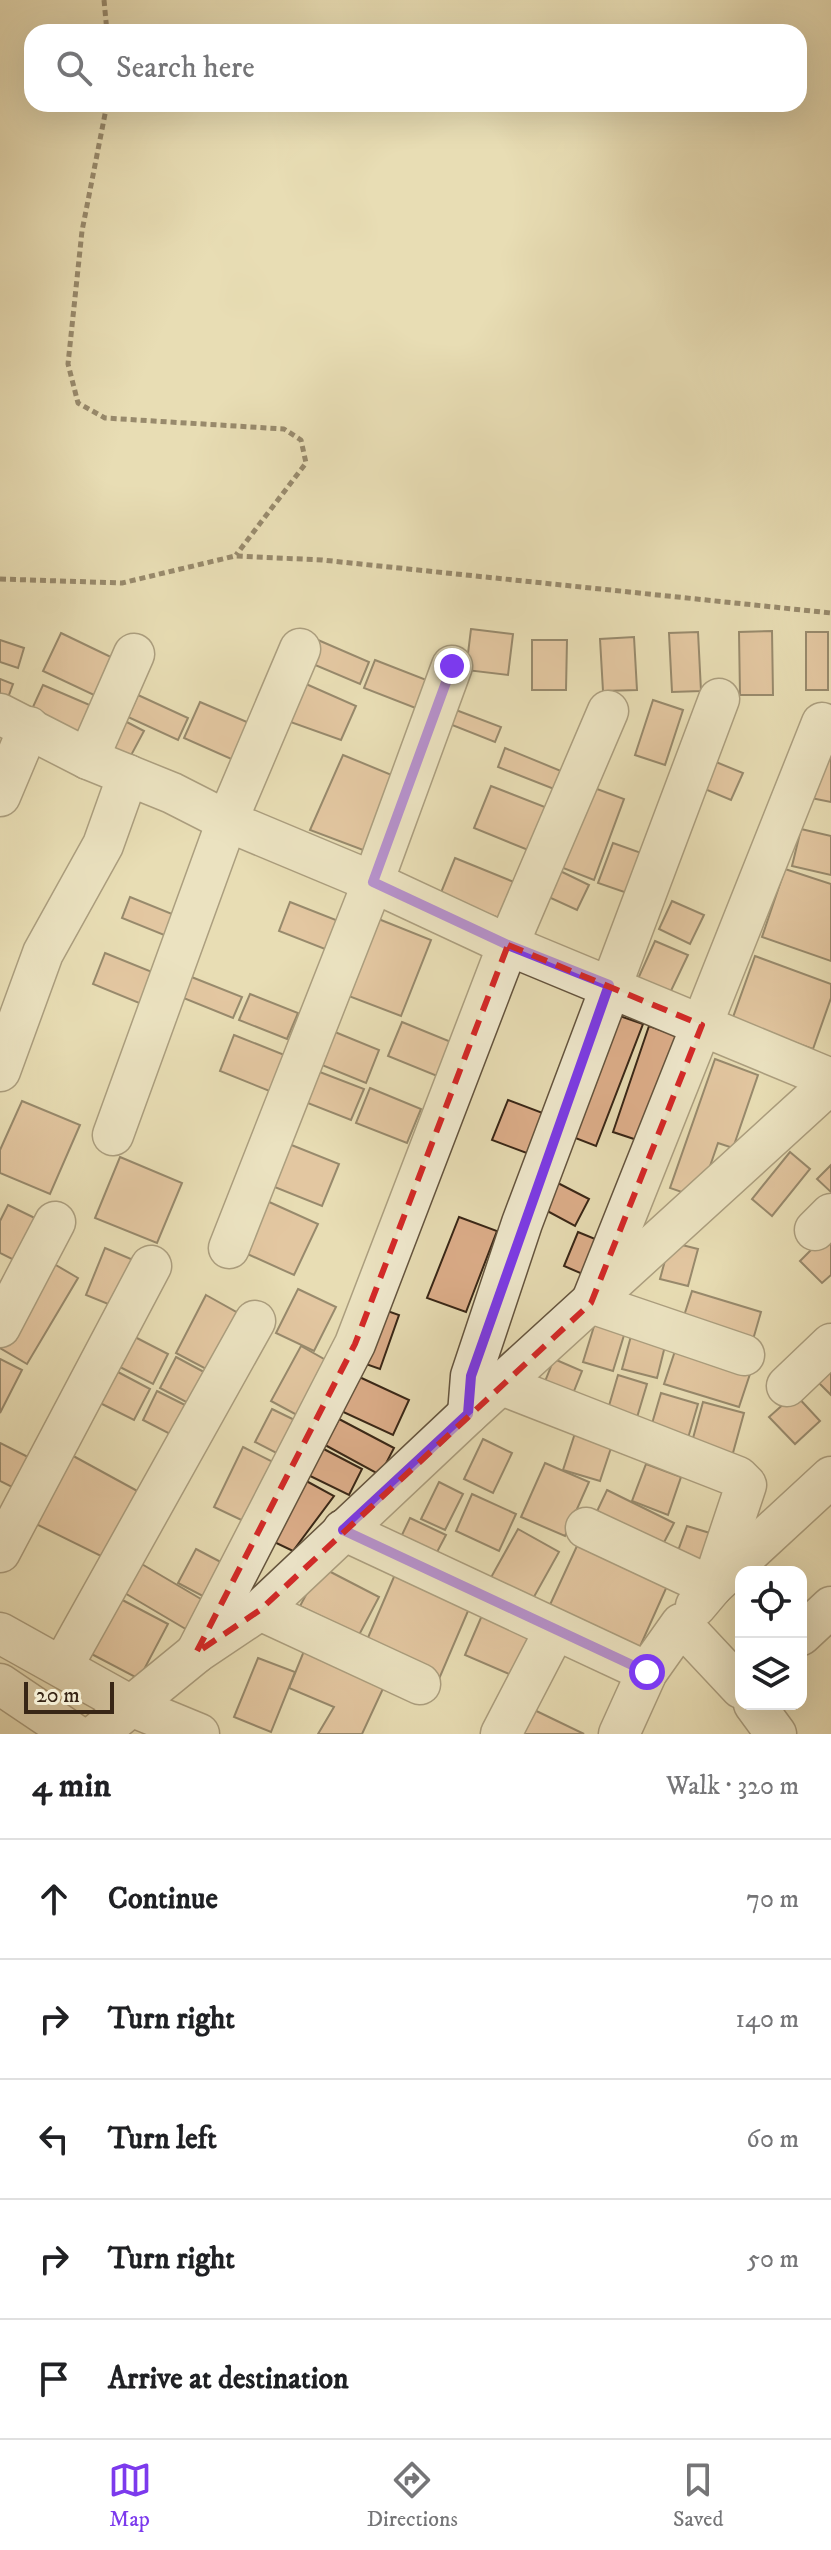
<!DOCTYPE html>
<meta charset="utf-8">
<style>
:root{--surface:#fff;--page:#f2f2f2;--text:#202124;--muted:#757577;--line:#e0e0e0;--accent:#7c3aed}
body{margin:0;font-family:"IM FELL DW Pica",serif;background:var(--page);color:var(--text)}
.controls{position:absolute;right:24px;bottom:24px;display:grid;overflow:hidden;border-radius:16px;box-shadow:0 8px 32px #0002}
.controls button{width:72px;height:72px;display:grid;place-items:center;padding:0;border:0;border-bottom:2px solid var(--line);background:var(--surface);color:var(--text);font:40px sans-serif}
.scale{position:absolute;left:24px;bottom:20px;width:90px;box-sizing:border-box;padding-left:8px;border:4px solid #382616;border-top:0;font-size:22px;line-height:28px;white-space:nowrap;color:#382616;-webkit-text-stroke:6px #f0e9ce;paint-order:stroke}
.stop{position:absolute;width:24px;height:24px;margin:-18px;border:6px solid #7c3aed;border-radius:50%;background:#fff}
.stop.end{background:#7c3aed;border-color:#fff;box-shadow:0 2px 8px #0008}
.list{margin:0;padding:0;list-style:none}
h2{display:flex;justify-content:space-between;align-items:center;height:104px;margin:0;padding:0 32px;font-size:34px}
h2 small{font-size:26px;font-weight:400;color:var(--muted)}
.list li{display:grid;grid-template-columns:52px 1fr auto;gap:24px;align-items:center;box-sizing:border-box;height:120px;padding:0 32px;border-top:2px solid var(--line)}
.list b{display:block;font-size:30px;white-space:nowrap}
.list em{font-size:26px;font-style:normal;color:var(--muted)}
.icon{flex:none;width:44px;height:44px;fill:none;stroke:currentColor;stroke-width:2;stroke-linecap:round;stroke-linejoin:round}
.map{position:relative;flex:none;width:831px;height:1734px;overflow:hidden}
.search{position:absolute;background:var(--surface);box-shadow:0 8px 32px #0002;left:24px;right:24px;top:24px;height:88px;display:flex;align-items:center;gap:20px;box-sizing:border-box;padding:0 28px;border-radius:24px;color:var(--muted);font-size:30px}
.sheet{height:704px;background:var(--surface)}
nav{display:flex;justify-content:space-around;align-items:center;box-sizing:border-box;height:112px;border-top:2px solid var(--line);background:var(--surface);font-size:22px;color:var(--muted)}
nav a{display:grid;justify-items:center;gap:4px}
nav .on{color:var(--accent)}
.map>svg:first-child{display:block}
</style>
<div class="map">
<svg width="831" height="1734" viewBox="0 0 831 1734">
<rect width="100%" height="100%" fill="#e8ddb4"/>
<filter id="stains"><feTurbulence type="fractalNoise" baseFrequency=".0025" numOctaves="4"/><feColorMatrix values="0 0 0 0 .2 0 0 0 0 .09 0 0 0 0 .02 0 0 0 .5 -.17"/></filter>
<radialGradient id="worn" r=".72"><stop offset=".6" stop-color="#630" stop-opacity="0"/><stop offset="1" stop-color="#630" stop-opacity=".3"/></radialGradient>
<!-- building -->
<g fill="#ddae8a" stroke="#382616" stroke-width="2">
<path d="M471 629 513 634 508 675 466 670Z"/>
<path d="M772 631 773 695H740L739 632Z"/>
<path d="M698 632 701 691 672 692 669 633Z"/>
<rect x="806" y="632" width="22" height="58"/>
<path d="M61 633 113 658 96 696 43 671Z"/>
<path d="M634 637 637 690 603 691 600 639Z"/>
<path d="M0 640 24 648 18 668 0 662Z"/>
<path d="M318 640 369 662 360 684 308 662Z"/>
<path d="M532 640H567L566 690H532Z"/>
<path d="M375 660 429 681 418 709 364 688Z"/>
<path d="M0 679 13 684 6 703 0 700Z"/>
<path d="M297 680 356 706 341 740 282 719Z"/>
<path d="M43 685 99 709 83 745 27 720Z"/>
<path d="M138 695 188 718 178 740 128 717Z"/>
<path d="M653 700 683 710 665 765 635 755Z"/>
<path d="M200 702 254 725 238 762 184 738Z"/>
<path d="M448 707 501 727 495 742 442 721Z"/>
<path d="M121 719 144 731 128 761 105 749Z"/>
<path d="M505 748 561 771 554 789 498 767Z"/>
<path d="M831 753V802L811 798Z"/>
<path d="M343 755 399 778 371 853 310 830Z"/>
<path d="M711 760 743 773 731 800 700 787Z"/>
<path d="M491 786 550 809 533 852 474 828Z"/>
<path d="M589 786 624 799 594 880 558 866Z"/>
<path d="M801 829 831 836V875L792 866Z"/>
<path d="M613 843 647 855 633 895 598 883Z"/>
<path d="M455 858 514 882 499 918 440 895Z"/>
<path d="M554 868 589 885 577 910 542 894Z"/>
<path d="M785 869 831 884V961L762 937Z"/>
<path d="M130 897 182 918 174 939 122 918Z"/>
<path d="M672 901 704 915 690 944 659 929Z"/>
<path d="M290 902 341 922 330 951 279 931Z"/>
<path d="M376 918 431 940 401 1016 346 995Z"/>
<path d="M655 941 688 955 669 995 637 981Z"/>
<path d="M105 953 157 974 144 1005 93 984Z"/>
<path d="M755 956 831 984V998L813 1049 732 1020Z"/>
<path d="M189 976 242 997 233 1018 181 997Z"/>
<path d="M250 994 298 1013 287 1039 239 1020Z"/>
<path d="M611 1013 643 1024 596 1146 565 1134Z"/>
<path d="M402 1022 456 1044 442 1078 388 1056Z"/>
<path d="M649 1026 689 1040 652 1145 613 1132Z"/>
<path d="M330 1030 379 1050 366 1083 317 1063Z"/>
<path d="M234 1035 287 1056 272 1092 220 1071Z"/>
<path d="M715 1059 758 1075 733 1148 718 1143 699 1198 670 1188Z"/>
<path d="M312 1069 364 1089 351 1120 300 1100Z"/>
<path d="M370 1088 421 1109 407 1143 356 1123Z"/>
<path d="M508 1100 548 1115 532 1155 492 1140Z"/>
<path d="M22 1101 80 1125 50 1194 0 1173V1150Z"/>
<path d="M284 1142 339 1164 322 1206 267 1184Z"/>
<path d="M790 1152 810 1169 772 1216 752 1199Z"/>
<path d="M120 1157 182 1183 157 1243 95 1218Z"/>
<path d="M831 1165V1192L817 1179Z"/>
<path d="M552 1180 589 1199 575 1226 538 1206Z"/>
<path d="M267 1201 318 1224 294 1275 243 1252Z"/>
<path d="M8 1205 41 1221 20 1263 0 1253V1221Z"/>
<path d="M459 1217 497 1231 466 1312 427 1298Z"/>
<path d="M831 1230V1275L822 1283 800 1261Z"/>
<path d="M578 1232 600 1241 585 1275 564 1266Z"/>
<path d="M670 1242 698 1249 688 1286 660 1279Z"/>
<path d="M105 1248 138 1262 118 1308 86 1295Z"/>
<path d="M49 1261 78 1278 27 1364 0 1348V1343Z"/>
<path d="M298 1289 336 1307 314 1351 276 1333Z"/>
<path d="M692 1291 761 1312 752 1343 682 1322Z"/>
<path d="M206 1295 238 1313 208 1370 176 1353Z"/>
<path d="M379 1308 399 1315 380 1369 360 1362Z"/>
<path d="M595 1323 625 1332 613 1371 583 1362Z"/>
<path d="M131 1335 168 1354 153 1384 116 1365Z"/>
<path d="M631 1336 665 1346 657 1378 622 1369Z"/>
<path d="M301 1346 338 1367 308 1421 271 1401Z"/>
<path d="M676 1348 751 1371 739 1407 664 1384Z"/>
<path d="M176 1357 204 1372 188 1403 160 1388Z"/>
<path d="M0 1359 22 1370 0 1413Z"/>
<path d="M554 1359 582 1371 570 1401 542 1389Z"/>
<path d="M831 1365V1395L816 1380Z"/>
<path d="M116 1371 150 1389 134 1420 100 1403Z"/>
<path d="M355 1375 409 1400 393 1435 339 1410Z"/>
<path d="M618 1375 647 1384 635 1424 606 1416Z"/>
<path d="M157 1391 187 1406 172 1435 143 1420Z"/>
<path d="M661 1393 698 1404 688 1438 651 1427Z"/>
<path d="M795 1394 820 1421 795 1444 769 1417Z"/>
<path d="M703 1402 744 1413 731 1460 690 1449Z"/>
<path d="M272 1409 309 1427 292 1461 255 1442Z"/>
<path d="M339 1419 394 1448 380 1475 325 1445Z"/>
<path d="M578 1424 615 1436 600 1481 563 1470Z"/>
<path d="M483 1439 512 1453 493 1493 464 1479Z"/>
<path d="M0 1443 32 1459 16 1489 0 1481Z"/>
<path d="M318 1446 362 1469 349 1495 304 1473Z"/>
<path d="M243 1447 281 1466 254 1526 214 1507Z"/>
<path d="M66 1452 141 1493 105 1558 28 1520Z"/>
<path d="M545 1463 589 1482 565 1536 521 1517Z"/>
<path d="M646 1464 681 1477 668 1515 632 1501Z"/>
<path d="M299 1477 334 1496 293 1551 270 1540Z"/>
<path d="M439 1482 463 1494 445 1530 421 1519Z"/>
<path d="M607 1490 674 1523 657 1556 591 1524Z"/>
<path d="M472 1494 516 1514 499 1551 456 1531Z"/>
<path d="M410 1518 446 1535 436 1554 401 1537Z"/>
<path d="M687 1526 713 1534 700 1568 675 1559Z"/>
<path d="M518 1529 559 1552 530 1604 489 1581Z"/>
<path d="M582 1535 672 1575 634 1660 543 1620Z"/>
<path d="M196 1549 234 1569 216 1603 178 1583Z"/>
<path d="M140 1563 206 1602 189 1631 123 1592Z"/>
<path d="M399 1565 474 1597 439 1679 364 1647Z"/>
<path d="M321 1567 379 1597 359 1635 300 1606Z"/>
<path d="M111 1594 168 1624 139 1679 82 1649Z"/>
<path d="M486 1606 544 1631 523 1680 465 1655Z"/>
<path d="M306 1646 387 1680 362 1734H318L334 1707 289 1688Z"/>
<path d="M258 1658 295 1672 271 1732 234 1717Z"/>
<path d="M526 1706 584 1734H512Z"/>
</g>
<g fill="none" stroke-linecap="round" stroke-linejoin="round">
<!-- minor casing -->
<g stroke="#64543e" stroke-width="43">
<g id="minor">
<path d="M0 714 88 759 172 793 227 821 373 882 508 945 831 1079"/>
<path d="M88 759 134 654"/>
<path d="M0 796 29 727"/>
<path d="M0 1071 43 953 103 845 128 775"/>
<path d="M113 1135 227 821 300 649"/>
<path d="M815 1230 831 1214"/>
<path d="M229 1248 373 882 452 666"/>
<path d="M0 1327 55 1222"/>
<path d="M744 1355 591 1303 822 723"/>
<path d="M502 1385 738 1477 746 1485 712 1587"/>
<path d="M787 1386 831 1344"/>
<path d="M468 1414 471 1376 522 1223 719 699"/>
<path d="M586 1528 712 1587 696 1606"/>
<path d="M343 1530 647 1672"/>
<path d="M0 1552 151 1266"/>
<path d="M715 1584 831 1477"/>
<path d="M260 1610 420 1684"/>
<path d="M0 1633 131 1706 199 1734"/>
<path d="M801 1635 831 1607"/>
<path d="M196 1653 355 1344 508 945 608 711"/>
<path d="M63 1665 255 1321"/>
<path d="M0 1684 74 1734"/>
<path d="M754 1704 776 1734"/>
<path d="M97 1734 196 1653 260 1610 468 1414 831 1083"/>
<path d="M501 1734 555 1630"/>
<path d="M619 1734 647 1672 681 1624 741 1688"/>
</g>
</g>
<!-- path -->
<g stroke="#382616" stroke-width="5" stroke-dasharray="6 4" stroke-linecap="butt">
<path d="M104 0 107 32"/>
<path d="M107 104 82 231 68 364 78 403 105 418 284 429 301 440 306 463 236 555"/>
<path d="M0 579 122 583 235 556 322 560 831 613"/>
</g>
<!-- minor -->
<use href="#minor" stroke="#f0e9ce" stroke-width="40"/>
</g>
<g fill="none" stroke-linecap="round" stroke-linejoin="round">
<!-- route -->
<path stroke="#7c3aed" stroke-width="10" d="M452 666 373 882 508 945 609 985 471 1376 468 1414 343 1530 647 1672"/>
</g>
<!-- marked area -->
<path d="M0 0H831V1734H0ZM508 945 702 1025 591 1303 260 1610 196 1653 355 1344Z" fill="#e8ddb4" fill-opacity=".55" fill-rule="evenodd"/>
<path fill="none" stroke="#d62828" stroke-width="6" stroke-dasharray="16 10" stroke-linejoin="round" d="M508 945 702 1025 591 1303 260 1610 196 1653 355 1344Z"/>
<rect width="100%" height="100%" filter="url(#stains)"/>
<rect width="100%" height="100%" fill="url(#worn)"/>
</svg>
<div class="controls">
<button><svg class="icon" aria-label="locate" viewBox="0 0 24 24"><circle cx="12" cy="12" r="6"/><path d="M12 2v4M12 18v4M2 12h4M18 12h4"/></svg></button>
<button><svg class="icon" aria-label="layers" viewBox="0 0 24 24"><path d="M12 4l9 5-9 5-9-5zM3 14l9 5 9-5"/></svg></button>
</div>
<div class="scale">20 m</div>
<div class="stop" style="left:647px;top:1672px"></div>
<div class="stop end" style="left:452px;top:666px"></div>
<div class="search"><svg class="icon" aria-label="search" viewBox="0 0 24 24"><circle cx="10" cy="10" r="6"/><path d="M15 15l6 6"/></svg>Search here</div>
</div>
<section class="sheet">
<h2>4 min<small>Walk · 320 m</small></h2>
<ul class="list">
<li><svg class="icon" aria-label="ahead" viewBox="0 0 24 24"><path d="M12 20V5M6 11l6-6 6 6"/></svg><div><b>Continue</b></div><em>70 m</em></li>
<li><svg class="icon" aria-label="right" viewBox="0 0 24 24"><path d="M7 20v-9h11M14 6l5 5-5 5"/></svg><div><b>Turn right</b></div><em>140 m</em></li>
<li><svg class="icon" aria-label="left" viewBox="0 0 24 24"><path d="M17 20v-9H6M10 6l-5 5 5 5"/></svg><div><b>Turn left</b></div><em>60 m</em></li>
<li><svg class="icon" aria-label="right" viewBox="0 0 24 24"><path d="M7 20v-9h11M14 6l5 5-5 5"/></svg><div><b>Turn right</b></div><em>50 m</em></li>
<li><svg class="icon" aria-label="arrive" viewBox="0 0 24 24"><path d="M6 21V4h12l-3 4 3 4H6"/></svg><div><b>Arrive at destination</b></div></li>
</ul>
</section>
<nav>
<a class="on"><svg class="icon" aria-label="map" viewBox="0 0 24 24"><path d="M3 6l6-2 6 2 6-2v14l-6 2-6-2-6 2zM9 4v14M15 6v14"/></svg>Map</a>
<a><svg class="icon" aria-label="directions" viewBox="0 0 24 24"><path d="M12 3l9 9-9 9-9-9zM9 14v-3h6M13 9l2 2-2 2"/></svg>Directions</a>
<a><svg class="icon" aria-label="saved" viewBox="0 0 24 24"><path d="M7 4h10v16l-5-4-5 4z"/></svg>Saved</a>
</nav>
